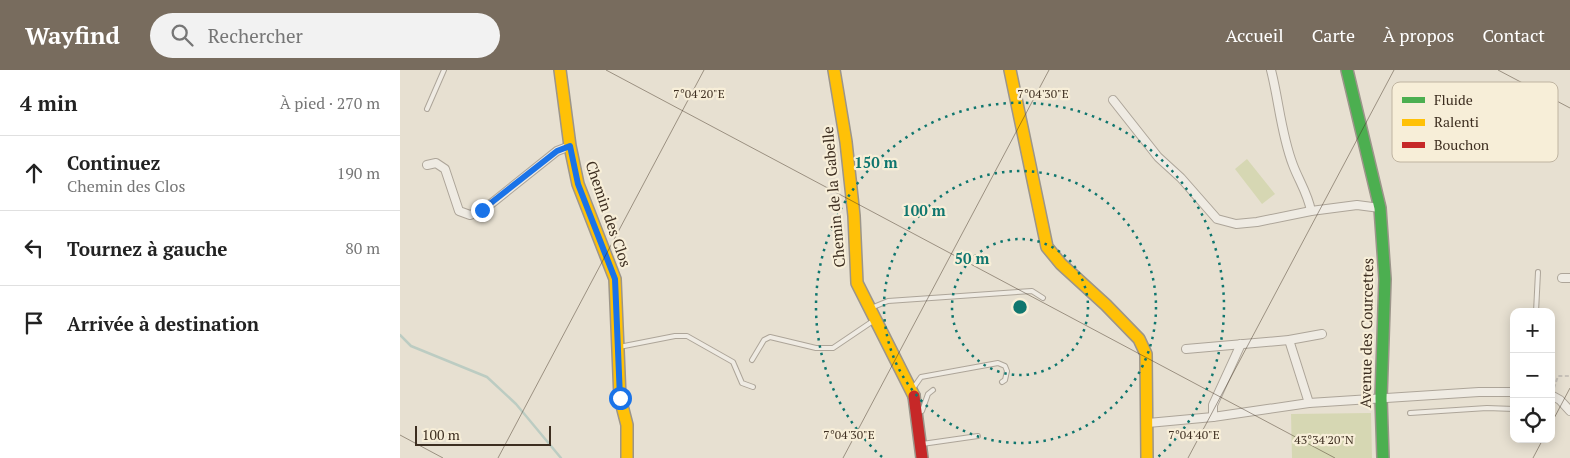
<!DOCTYPE html>
<html lang="fr">
<meta charset="utf-8">
<style>
:root{--surface:#fff;--page:#f2f2f2;--text:#222;--muted:#767676;--line:#e0e0e0;--accent:#786c5e}
body{margin:0;font-family:"PT Serif",serif;background:var(--page);color:var(--text)}
.controls{position:absolute;right:15px;bottom:15px;display:grid;overflow:hidden;border-radius:10px;box-shadow:0 2px 12px #0003}
.controls button{width:45px;height:45px;display:grid;place-items:center;padding:0;border:0;border-bottom:1px solid var(--line);background:var(--surface);color:var(--text);font:25px sans-serif}
.scale{position:absolute;left:15px;bottom:12px;width:136px;box-sizing:border-box;padding-left:5px;border:2px solid #3d2e20;border-top:0;font-size:14px;line-height:18px;white-space:nowrap;color:#3d2e20;-webkit-text-stroke:4px #f7eed8;paint-order:stroke}
.stop{position:absolute;width:15px;height:15px;margin:-11px;border:4px solid #1a73e8;border-radius:50%;background:#fff}
.stop.end{background:#1a73e8;border-color:#fff;box-shadow:0 1px 5px #0008}
.list{margin:0;padding:0;list-style:none}
h2{display:flex;justify-content:space-between;align-items:center;height:65px;margin:0;padding:0 20px;font-size:21px}
h2 small{font-size:16px;font-weight:400;color:var(--muted)}
.list li{display:grid;grid-template-columns:32px 1fr auto;gap:15px;align-items:center;box-sizing:border-box;height:75px;padding:0 20px;border-top:1px solid var(--line)}
.list b{display:block;font-size:19px;white-space:nowrap}
.list p{margin:0;font-size:16px;white-space:nowrap;color:var(--muted)}
.list em{font-size:16px;font-style:normal;color:var(--muted)}
.icon{flex:none;width:28px;height:28px;fill:none;stroke:currentColor;stroke-width:2;stroke-linecap:round;stroke-linejoin:round}
.map{position:relative;flex:none;width:1170px;height:388px;overflow:hidden}
header{display:flex;align-items:center;gap:30px;box-sizing:border-box;height:70px;padding:0 25px;background:var(--accent);color:#fff}
header strong{font-size:24px}
nav{display:flex;gap:28px;margin-inline-start:auto;font-size:18px}
.search{width:350px;height:45px;background:var(--page);display:flex;align-items:center;gap:12px;box-sizing:border-box;padding:0 18px;border-radius:28px;color:var(--muted);font-size:19px}
main{display:flex}
aside{flex:1;background:var(--surface)}
.map>svg:first-child{display:block}
</style>
<header>
<strong>Wayfind</strong>
<div class="search"><svg class="icon" aria-label="search" viewBox="0 0 24 24"><circle cx="10" cy="10" r="6"/><path d="M15 15l6 6"/></svg>Rechercher</div>
<nav><a>Accueil</a><a>Carte</a><a>À propos</a><a>Contact</a></nav>
</header>
<main>
<aside>
<h2>4 min<small>À pied · 270 m</small></h2>
<ul class="list">
<li><svg class="icon" aria-label="ahead" viewBox="0 0 24 24"><path d="M12 20V5M6 11l6-6 6 6"/></svg><div><b>Continuez</b><p>Chemin des Clos</p></div><em>190 m</em></li>
<li><svg class="icon" aria-label="left" viewBox="0 0 24 24"><path d="M17 20v-9H6M10 6l-5 5 5 5"/></svg><div><b>Tournez à gauche</b></div><em>80 m</em></li>
<li><svg class="icon" aria-label="arrive" viewBox="0 0 24 24"><path d="M6 21V4h12l-3 4 3 4H6"/></svg><div><b>Arrivée à destination</b></div></li>
</ul>
</aside>
<div class="map">
<svg width="1170" height="388" viewBox="0 0 1170 388">
<rect width="100%" height="100%" fill="#e7e0d1"/>
<!-- green -->
<g fill="#d6d7b3">
<path d="M847 89 875 124 862 134 835 99Z"/>
<path d="M971 343 972 388H892L891 344Z"/>
</g>
<g fill="none" stroke-linecap="round" stroke-linejoin="round">
<!-- stream -->
<path stroke="#bcccc2" stroke-width="2.5" d="M0 265 11 276 87 307 116 334 161 388"/>
<!-- lane casing -->
<g stroke="#ada599" stroke-width="6">
<g id="lane">
<path d="M27 39 44 0"/>
<path d="M471 238 488 231 632 221 643 228"/>
<path d="M1136 242 1138 202"/>
<path d="M219 277 275 266H287L333 292 342 313 353 317"/>
<path d="M352 290 364 270 370 267 416 278H433L473 251"/>
<path d="M514 317 521 307 598 293 605 296 607 301 605 310 602 312"/>
<path d="M518 342 522 341 528 324 533 320"/>
<path d="M1010 343 1087 338 1114 339"/>
<path d="M522 374 578 366"/>
</g>
</g>
<!-- street casing -->
<g stroke="#ada599" stroke-width="10">
<g id="street">
<path d="M871 0C879 31 881 64 893 95 899 111 908 124 911 141"/>
<path d="M713 30 758 87 781 108 817 149 836 154 857 152 911 141 957 135 980 138"/>
<path d="M27 95 36 93 45 99 59 141 70 145 82 141 157 81 170 76"/>
<path d="M1162 208H1170"/>
<path d="M889 270 909 333"/>
<path d="M786 279 889 270 922 264"/>
<path d="M1151 325 1160 330 1170 341"/>
<path d="M813 347V335L841 274"/>
<path d="M748 353 813 347 909 333 1079 322H1114"/>
</g>
</g>
<!-- fast casing -->
<g stroke="#9c958a" stroke-width="14">
<path id="fast" d="M947 0 980 138 985 209 981 328 983 388"/>
</g>
<!-- slow casing -->
<g stroke="#9c958a" stroke-width="14">
<g id="slow">
<path d="M160 0 170 76 178 114 215 209 220 328 227 355V388"/>
<path d="M434 0 446 72 454 146 457 213 514 326"/>
<path d="M610 0 647 177 661 194 706 235 739 269 746 284 747 388"/>
</g>
</g>
<!-- jam casing -->
<g stroke="#9c958a" stroke-width="14">
<path id="jam" d="M514 326 522 388"/>
</g>
<!-- path -->
<path stroke="#c8c2b9" stroke-width="2" stroke-dasharray="4 2.5" stroke-linecap="butt" d="M1154 318 1158 306H1170"/>
<!-- lane -->
<use href="#lane" stroke="#efebe3" stroke-width="4"/>
<!-- street -->
<use href="#street" stroke="#efebe3" stroke-width="8"/>
<!-- fast -->
<use href="#fast" stroke="#4caf50" stroke-width="11"/>
<!-- slow -->
<use href="#slow" stroke="#ffc107" stroke-width="11"/>
<!-- jam -->
<use href="#jam" stroke="#c62828" stroke-width="11"/>
</g>
<g fill="none" stroke-linecap="round" stroke-linejoin="round">
<!-- route -->
<path stroke="#1a73e8" stroke-width="6" d="M82 140 157 81 170 76 178 114 215 209 220 328"/>
</g>
<!-- ticks -->
<path fill="none" stroke="#3d2e20" stroke-width="1" stroke-opacity="0.45" d="M206 0 935 388M1098 0 1170 38M1151 354 1170 318M0 365 43 388M98 388 304 0M443 388 649 0M788 388 994 0M1133 388 1143 369"/>
<!-- distance rings -->
<g fill="none" stroke="#0f766e" stroke-width="2.5" stroke-dasharray="2.5 5">
<circle cx="620" cy="237" r="68"/>
<circle cx="620" cy="237" r="136"/>
<path d="M482 387A204 204 0 1 1 758 387"/>
</g>
<g text-anchor="middle" stroke-width="4.5" stroke-linejoin="round" paint-order="stroke">
<!-- street labels -->
<g font-size="15" fill="#3d2e20" stroke="#f7eed8">
<text transform="translate(434 127) rotate(-95)" y="5">Chemin de la Gabelle</text>
<text transform="translate(208 144) rotate(71)" y="5">Chemin des Clos</text>
<text transform="translate(967 263) rotate(-89)" y="5">Avenue des Courcettes</text>
</g>
</g>
<!-- legend -->
<rect x="992" y="12" width="166" height="80" rx="8" fill="#f7eed8" stroke="#bfb4a1" stroke-width="1"/>
<rect x="1002" y="27" width="23" height="6" fill="#4caf50"/>
<rect x="1002" y="49" width="23" height="7" fill="#ffc107"/>
<rect x="1002" y="72" width="23" height="6" fill="#c62828"/>
<g font-size="14" fill="#3d2e20">
<text x="1034" y="35">Fluide</text>
<text x="1034" y="57">Ralenti</text>
<text x="1034" y="80">Bouchon</text>
</g>
<g font-size="12" text-anchor="middle" fill="#3d2e20" stroke="#f7eed8" stroke-width="4.5" stroke-linejoin="round" paint-order="stroke">
<text x="299" y="28">7°04'20"E</text>
<text x="643" y="28">7°04'30"E</text>
<text x="449" y="369">7°04'30"E</text>
<text x="794" y="369">7°04'40"E</text>
<text x="924" y="374">43°34'20"N</text>
</g>
<circle cx="620" cy="237" r="8" fill="#0f766e" stroke="#f7eed8" stroke-width="2.5"/>
<g font-size="15" text-anchor="middle" font-weight="bold" fill="#0f766e" stroke="#f7eed8" stroke-width="4.5" stroke-linejoin="round" paint-order="stroke">
<text x="476" y="98">150 m</text>
<text x="524" y="146">100 m</text>
<text x="572" y="194">50 m</text>
</g>
</svg>
<div class="controls">
<button>+</button>
<button>−</button>
<button><svg class="icon" aria-label="locate" viewBox="0 0 24 24"><circle cx="12" cy="12" r="6"/><path d="M12 2v4M12 18v4M2 12h4M18 12h4"/></svg></button>
</div>
<div class="scale">100 m</div>
<div class="stop" style="left:220px;top:328px"></div>
<div class="stop end" style="left:82px;top:140px"></div>
</div>
</main>
